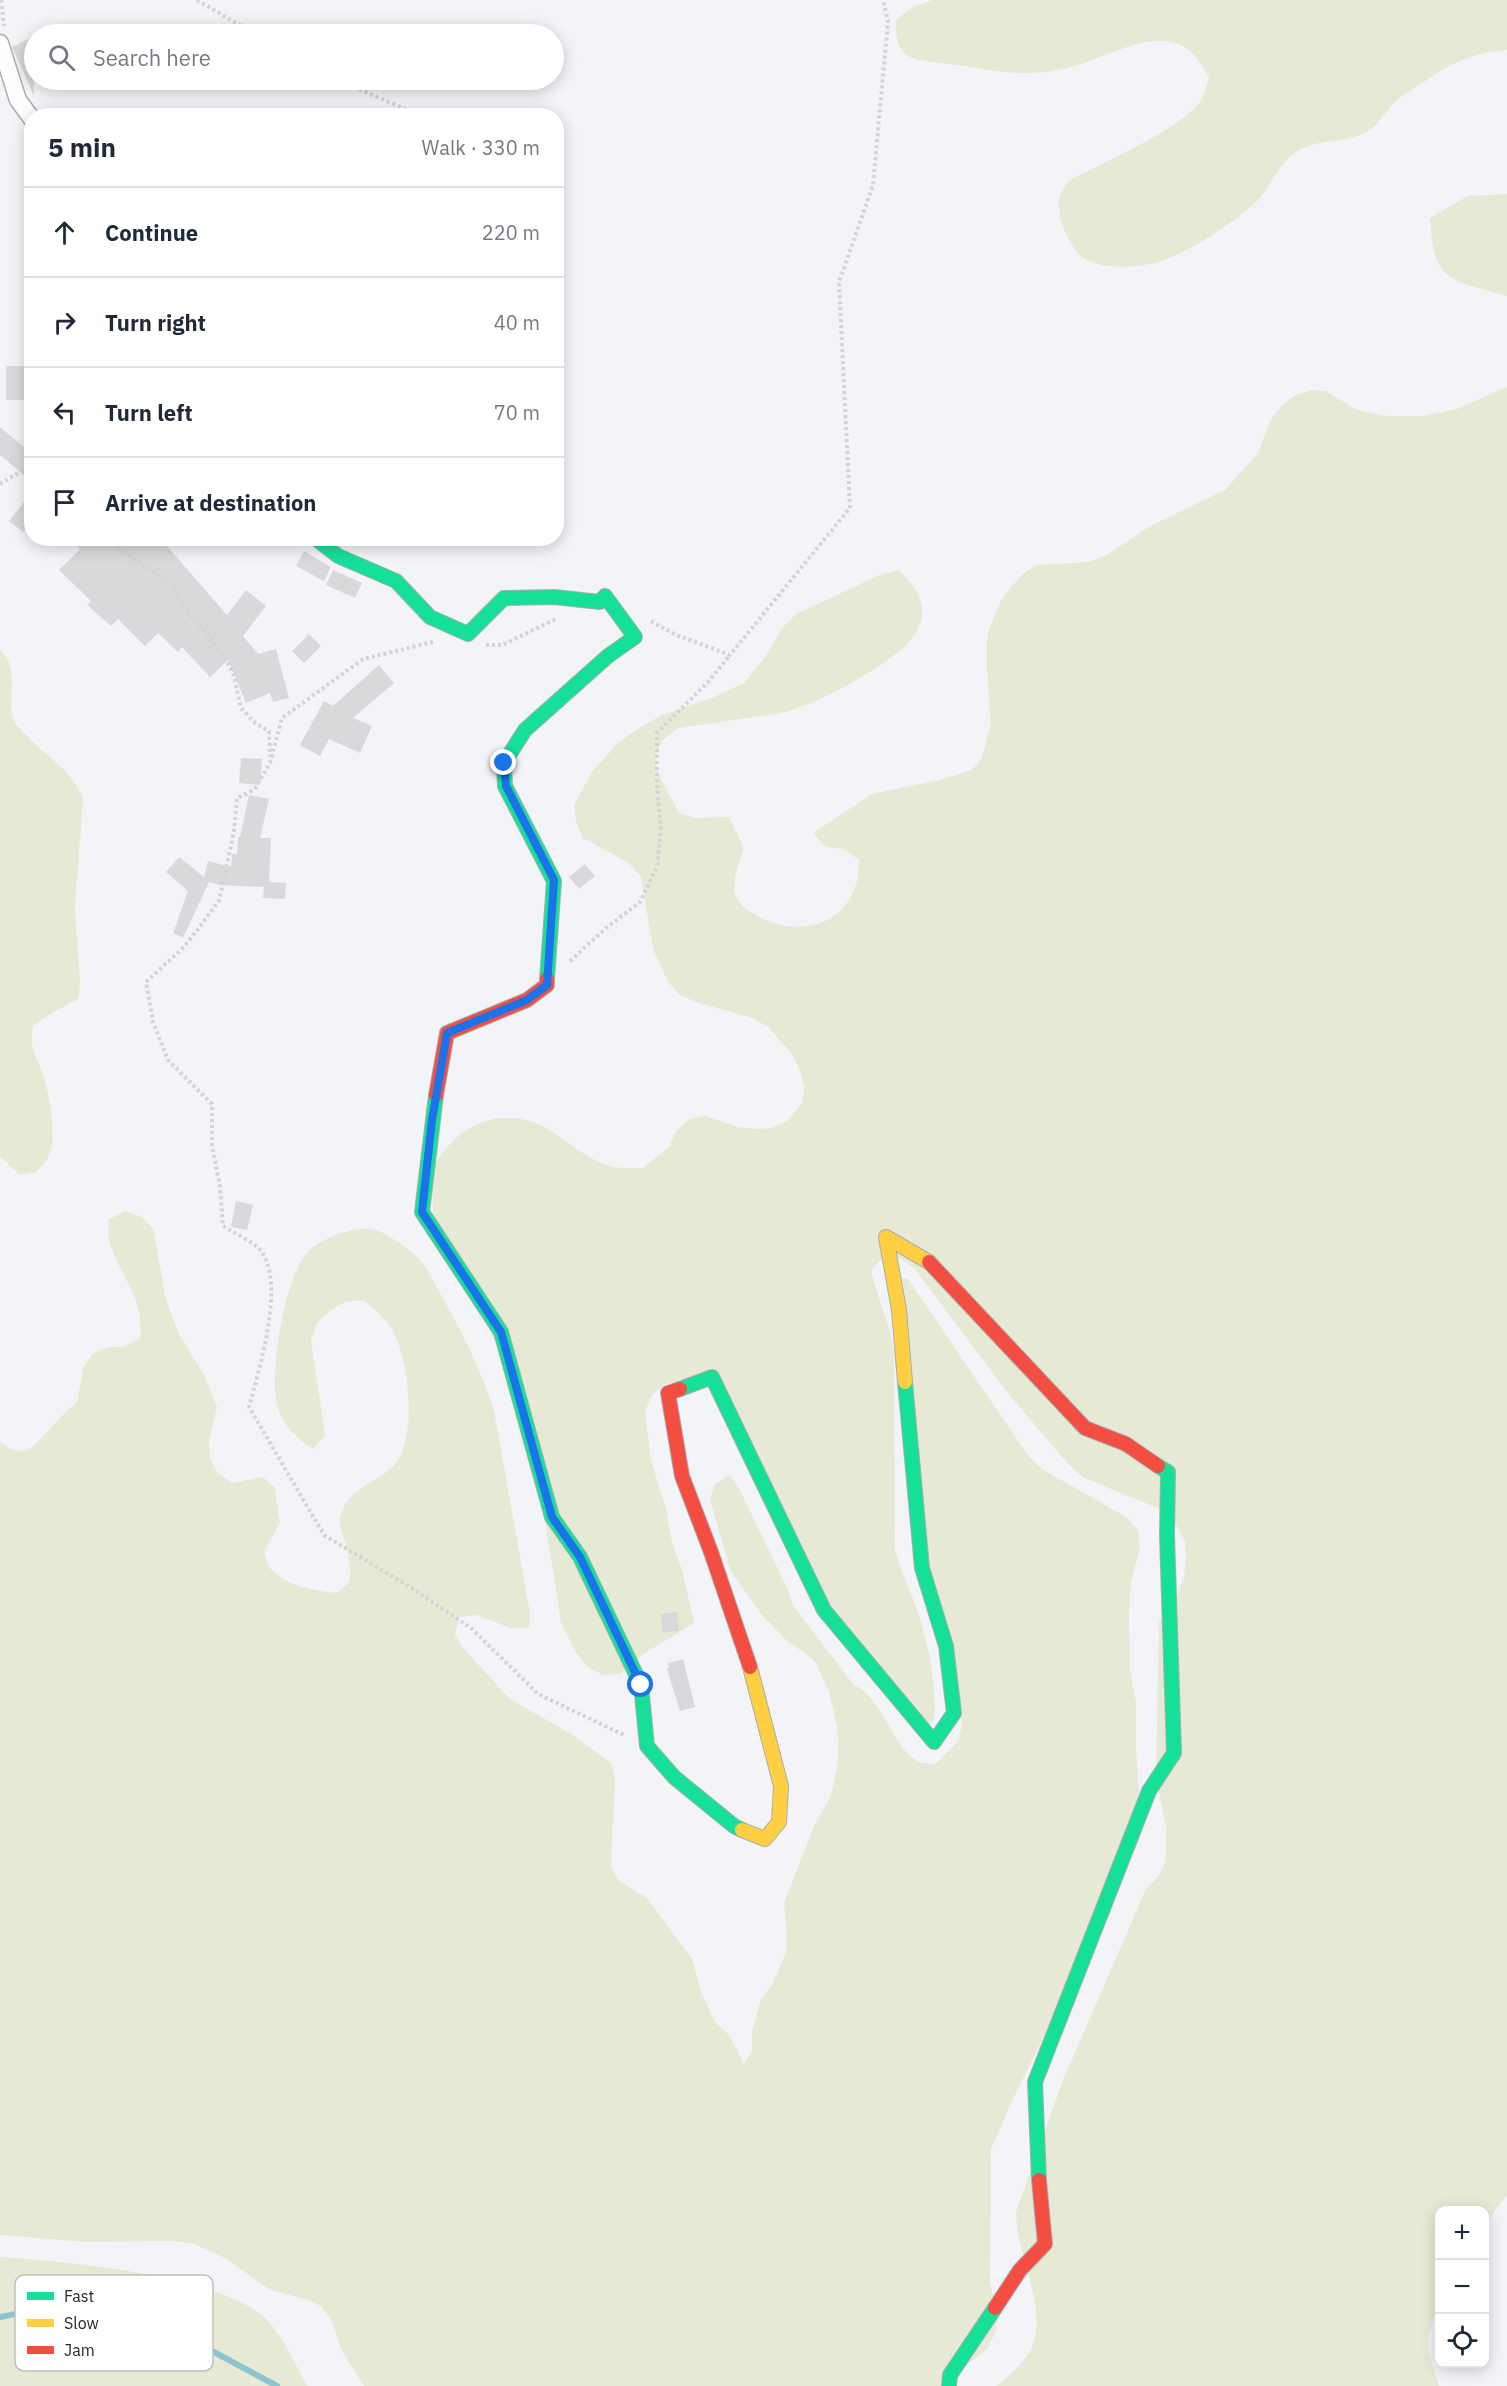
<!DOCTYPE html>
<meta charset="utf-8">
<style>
:root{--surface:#fff;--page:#f2f2f3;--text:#1f2937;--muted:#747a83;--line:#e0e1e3}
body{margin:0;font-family:"IBM Plex Sans",sans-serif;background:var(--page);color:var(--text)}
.controls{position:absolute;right:18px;bottom:18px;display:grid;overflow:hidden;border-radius:12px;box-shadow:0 3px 15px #0003}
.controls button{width:54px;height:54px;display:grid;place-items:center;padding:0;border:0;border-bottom:2px solid var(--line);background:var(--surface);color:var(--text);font:30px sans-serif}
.stop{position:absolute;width:18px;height:18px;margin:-14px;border:4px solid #1a73e8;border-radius:50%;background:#fff}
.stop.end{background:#1a73e8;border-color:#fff;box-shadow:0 2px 6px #0008}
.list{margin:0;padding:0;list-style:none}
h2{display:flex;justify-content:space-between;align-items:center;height:78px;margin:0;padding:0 24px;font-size:26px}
h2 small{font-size:20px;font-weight:400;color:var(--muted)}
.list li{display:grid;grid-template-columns:39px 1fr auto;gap:18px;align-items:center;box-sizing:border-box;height:90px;padding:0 24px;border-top:2px solid var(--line)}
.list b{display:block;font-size:22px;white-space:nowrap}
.list em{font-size:20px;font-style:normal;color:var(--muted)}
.icon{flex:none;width:33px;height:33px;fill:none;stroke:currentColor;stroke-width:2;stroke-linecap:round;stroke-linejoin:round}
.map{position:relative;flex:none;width:1507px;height:2386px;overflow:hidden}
.search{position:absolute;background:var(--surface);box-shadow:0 3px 15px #0003;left:24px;top:24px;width:540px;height:66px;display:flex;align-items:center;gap:15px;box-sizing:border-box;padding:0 21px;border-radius:33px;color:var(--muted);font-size:22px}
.panel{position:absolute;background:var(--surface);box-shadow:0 3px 15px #0003;left:24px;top:108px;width:540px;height:438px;border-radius:24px}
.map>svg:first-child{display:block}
</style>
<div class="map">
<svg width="1507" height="2386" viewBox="0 0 1507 2386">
<rect width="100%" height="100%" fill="#f2f4f7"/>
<!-- green -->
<g fill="#e6ead5">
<path d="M932 0H1507V50C1475 52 1450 63 1424 82 1414 89 1404 93 1395 102 1386 111 1380 122 1371 129 1349 144 1324 138 1301 149 1280 159 1273 184 1258 200 1238 220 1194 249 1167 259 1145 268 1094 273 1077 252 1065 237 1052 208 1063 189 1069 178 1086 172 1097 167 1126 152 1170 131 1194 109 1203 101 1206 88 1209 77 1200 64 1193 49 1178 44 1147 33 1110 55 1081 64 1069 68 1056 70 1045 72 1012 76 982 68 949 64 916 59 894 63 896 20L911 8Z"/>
<path d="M1507 194V296C1450 279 1434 285 1430 218L1468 196Z"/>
<path d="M1507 387V2195L1485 2224 1484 2210H1440L1439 2304 1429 2333 1428 2351 1439 2386H997C1006 2378 1016 2370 1024 2360 1056 2321 1016 2257 1016 2212L1063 2080 1146 1889 1158 1877 1166 1861V1827L1156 1776 1159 1622 1178 1593 1184 1576 1186 1559 1185 1541 1176 1525 1165 1511 1084 1478 1070 1466 1011 1397 914 1268 900 1258 883 1257 871 1270C877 1297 889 1322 894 1349L895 1549C900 1570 910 1589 917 1610 929 1646 937 1683 934 1720L928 1725 859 1660 712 1377 667 1384 653 1394 645 1411 651 1460 666 1509 672 1542 683 1573 694 1623C671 1638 638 1654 621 1674L603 1675 588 1667 576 1653 561 1623 534 1448 516 1384 433 1213 432 1167C439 1158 447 1146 456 1138 485 1113 523 1111 554 1133 571 1144 590 1161 610 1166 621 1169 632 1168 643 1168L669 1147 676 1131 689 1119 705 1116 738 1127 756 1129 772 1128 787 1121 802 1103 804 1087 799 1068 792 1054 768 1027 752 1018 696 1002 680 995 668 982 653 949 641 877 629 863 583 838 576 822 574 805 592 772 617 744 631 733 662 715 714 697 744 683 765 657 783 627 796 614 882 574 899 570C951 619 905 651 862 677 836 691 811 705 782 713L679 728C636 753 664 782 679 813L695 818 729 817 744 848C739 863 730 883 737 899 740 906 751 912 758 916 806 943 861 918 859 860L844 849 826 847 813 833 872 794 939 780 972 770 982 758 991 724 987 672V635L1000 602 1011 587 1023 574 1037 565 1088 562 1105 556 1150 526 1225 490 1258 453 1270 421 1281 406 1294 396 1310 390 1326 391 1355 409 1370 413 1388 416H1422L1457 409Z"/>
<path d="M0 650C21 669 6 697 14 720 16 726 22 730 26 735 47 758 72 769 83 799L75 908 80 981 79 998C64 1008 47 1014 33 1026 29 1052 36 1052 43 1075 50 1096 58 1138 48 1158 45 1163 40 1168 36 1172L19 1175 0 1156Z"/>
<path d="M125 1211 142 1217 153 1229 166 1299 178 1332 205 1377 217 1407 209 1441 210 1459 218 1473 232 1483 263 1477 275 1488 280 1522 264 1552C266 1558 267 1565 271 1569 286 1586 316 1591 337 1593L350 1581C350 1570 350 1560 347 1549 345 1538 337 1525 341 1514 350 1485 383 1481 397 1462 417 1433 409 1358 392 1329 385 1317 374 1309 363 1300L345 1302 330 1311 317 1323 311 1340 325 1436 313 1449C296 1438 282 1425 277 1405 269 1372 285 1270 311 1249 326 1237 356 1225 375 1230 385 1232 409 1249 417 1257 427 1267 434 1282 441 1295 463 1332 480 1369 494 1410L530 1613 529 1628H510L477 1615 460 1617 455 1634 463 1648 510 1699 571 1734 611 1763 615 1780 611 1866 618 1880 647 1898 692 1959 701 1992 715 2022 729 2035 744 2064 752 2050V2031L761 1999 772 1985 786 1953 787 1935 784 1903 814 1826 831 1796 838 1762V1743L837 1726 829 1691 814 1660 785 1639 761 1614 730 1570 710 1499 715 1484 730 1475 739 1488 788 1590 793 1605 853 1684C887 1703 890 1744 917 1761 922 1764 930 1763 936 1764L959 1740 962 1723 932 1603 898 1279H908L1029 1457 1042 1469 1128 1518 1138 1531 1140 1548 1131 1581 1129 1616 1130 1668 1136 1703V1752L1140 1804 1091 1942 1012 2101 991 2149 990 2283 998 2317 995 2333 987 2349 959 2371 947 2386H364L342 2351 331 2319 321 2306 305 2299 270 2290 227 2259 194 2244 175 2241 84 2242 0 2235V1441L11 1450 27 1451C46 1436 58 1417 77 1402L83 1368 92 1354 108 1347H124L140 1338C144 1294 119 1277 109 1239 108 1233 109 1226 108 1220Z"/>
<path d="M0 2257C63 2261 223 2275 267 2320 284 2338 295 2364 307 2386H0Z"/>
</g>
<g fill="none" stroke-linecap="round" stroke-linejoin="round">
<!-- stream -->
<path stroke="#8dc4cf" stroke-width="6" d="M0 2317 108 2295 277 2386"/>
</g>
<!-- building -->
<g fill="#d9d9db">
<path d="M34 36V96L12 47Z"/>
<rect x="6" y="366" width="26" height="34"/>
<path d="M0 427 32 454V482L0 455Z"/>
<path d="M32 492V522L23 532 9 521Z"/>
<path d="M68 538H160L227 615 246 590 266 606 243 636 258 654 276 649 289 698 273 702 270 693 246 703 228 660 210 677 182 647 178 652 158 633 145 646 118 619 111 626 87 605 91 601 59 570 80 549Z"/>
<path d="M304 551 331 567 324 581 296 566Z"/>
<path d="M333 570 362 583 355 598 326 585Z"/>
<path d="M309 634 321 646 304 663 292 651Z"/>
<path d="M379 665 394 683 353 718 372 726 360 753 329 739 320 756 300 745 324 701 333 706Z"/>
<path d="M241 758 262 759 260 785 239 783Z"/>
<path d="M249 795 269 799 260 838H271L269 882 286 883 285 899 263 898 264 887 219 885 209 882 183 938 173 933 188 891 166 872 179 857 204 877 208 861 231 867 232 854H237L238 837H240Z"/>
<path d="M585 864 595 876 579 889 569 877Z"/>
<path d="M236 1201 253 1205 247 1230 231 1227Z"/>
<path d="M677 1612 679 1631 663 1632 660 1614Z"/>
<path d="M683 1659 695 1707 680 1711 667 1669 669 1668 668 1663Z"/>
</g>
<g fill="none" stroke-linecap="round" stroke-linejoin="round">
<!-- street casing -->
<g stroke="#abadb0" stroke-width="19">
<path id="street" d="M0 43 18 100 32 119"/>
</g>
<!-- fast casing -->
<g stroke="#abadb0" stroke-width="16">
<g id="fast">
<path d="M315 538 338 556 396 581 430 617 468 634 504 598 554 597 600 602 605 596 635 637 608 656 525 730 504 763 505 786 554 881 547 979"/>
<path d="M436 1095 422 1212 501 1332 552 1517 580 1557 641 1685 647 1746 674 1777 734 1826 742 1830"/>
<path d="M680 1389 712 1377 824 1610 934 1742 954 1713 946 1646 922 1568 905 1382"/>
<path d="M1039 2180 1035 2082 1149 1791 1174 1753 1167 1535 1168 1472 1158 1466"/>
<path d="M949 2386 950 2375 995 2308"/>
</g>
</g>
<!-- slow casing -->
<g stroke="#abadb0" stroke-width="16">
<g id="slow">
<path d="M905 1382 899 1310 886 1237 929 1262"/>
<path d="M742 1830 765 1839 779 1822 781 1786 750 1667"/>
</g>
</g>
<!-- jam casing -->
<g stroke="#abadb0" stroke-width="16">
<g id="jam">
<path d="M436 1095 447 1033 527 1000 547 985V979"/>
<path d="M929 1262 1085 1428 1126 1444 1158 1466"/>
<path d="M680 1389 668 1393 682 1476 711 1552 750 1667"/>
<path d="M995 2308 1020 2270 1045 2244 1039 2180"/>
</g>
</g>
<!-- path -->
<g stroke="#d3d4d5" stroke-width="4" stroke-dasharray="3 3" stroke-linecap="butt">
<path d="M1 0 4 26"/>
<path d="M197 0 255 34"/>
<path d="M337 80 422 116"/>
<path d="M0 484 32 465"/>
<path d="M111 538 116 546 173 586 185 610 221 650 233 673 241 708 255 723 269 731 270 757"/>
<path d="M651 621 674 634 730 655 850 508 839 282 873 185 888 21 883 0"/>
<path d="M433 642 363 659 282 718 270 763 254 790 237 798 234 831 219 901 185 946 146 982 153 1022 168 1060 212 1104V1145L220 1186 223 1226C232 1232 256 1243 262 1252 285 1287 259 1369 249 1407L324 1535 413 1589 471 1628 538 1694 626 1736"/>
<path d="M486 645H502L556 619"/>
<path d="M570 961 605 929 640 902 657 867 661 829 657 786V733L709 681 730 655"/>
</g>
<!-- street -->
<use href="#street" stroke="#fdfdfe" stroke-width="16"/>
<!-- fast -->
<use href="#fast" stroke="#16e098" stroke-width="14"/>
<!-- slow -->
<use href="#slow" stroke="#ffcf43" stroke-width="14"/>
<!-- jam -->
<use href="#jam" stroke="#f24e42" stroke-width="14"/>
</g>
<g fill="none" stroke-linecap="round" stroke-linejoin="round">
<!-- route -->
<path stroke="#1a73e8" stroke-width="8" d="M504 763 506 786 554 880 547 985 527 1000 447 1033 432 1120 422 1212 501 1332 552 1517 580 1557 641 1685"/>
</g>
<!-- legend -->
<rect x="15" y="2275" width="198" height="96" rx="9" fill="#fff" stroke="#bebebf" stroke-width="1.5"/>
<rect x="27" y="2292" width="27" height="8" fill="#16e098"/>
<rect x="27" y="2319" width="27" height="8" fill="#ffcf43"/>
<rect x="27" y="2346" width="27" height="8" fill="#f24e42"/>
<g font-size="16" fill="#252729">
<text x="64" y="2302">Fast</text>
<text x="64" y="2329">Slow</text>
<text x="64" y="2356">Jam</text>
</g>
</svg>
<div class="controls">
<button>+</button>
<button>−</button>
<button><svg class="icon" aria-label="locate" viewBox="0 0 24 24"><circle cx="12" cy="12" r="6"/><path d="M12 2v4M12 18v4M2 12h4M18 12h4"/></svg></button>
</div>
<div class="stop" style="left:641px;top:1685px"></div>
<div class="stop end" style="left:504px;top:763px"></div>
<div class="search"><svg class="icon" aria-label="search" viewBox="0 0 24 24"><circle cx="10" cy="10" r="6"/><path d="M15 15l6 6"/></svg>Search here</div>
<section class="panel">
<h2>5 min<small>Walk · 330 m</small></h2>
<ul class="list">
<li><svg class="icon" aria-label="ahead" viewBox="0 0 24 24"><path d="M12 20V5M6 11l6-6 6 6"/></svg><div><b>Continue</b></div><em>220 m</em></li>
<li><svg class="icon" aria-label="right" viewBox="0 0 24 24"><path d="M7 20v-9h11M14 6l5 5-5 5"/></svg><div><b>Turn right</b></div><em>40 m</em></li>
<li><svg class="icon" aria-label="left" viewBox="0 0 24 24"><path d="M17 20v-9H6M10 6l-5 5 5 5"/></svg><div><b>Turn left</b></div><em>70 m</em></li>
<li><svg class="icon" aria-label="arrive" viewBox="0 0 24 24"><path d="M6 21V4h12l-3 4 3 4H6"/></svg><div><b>Arrive at destination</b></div></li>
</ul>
</section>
</div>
